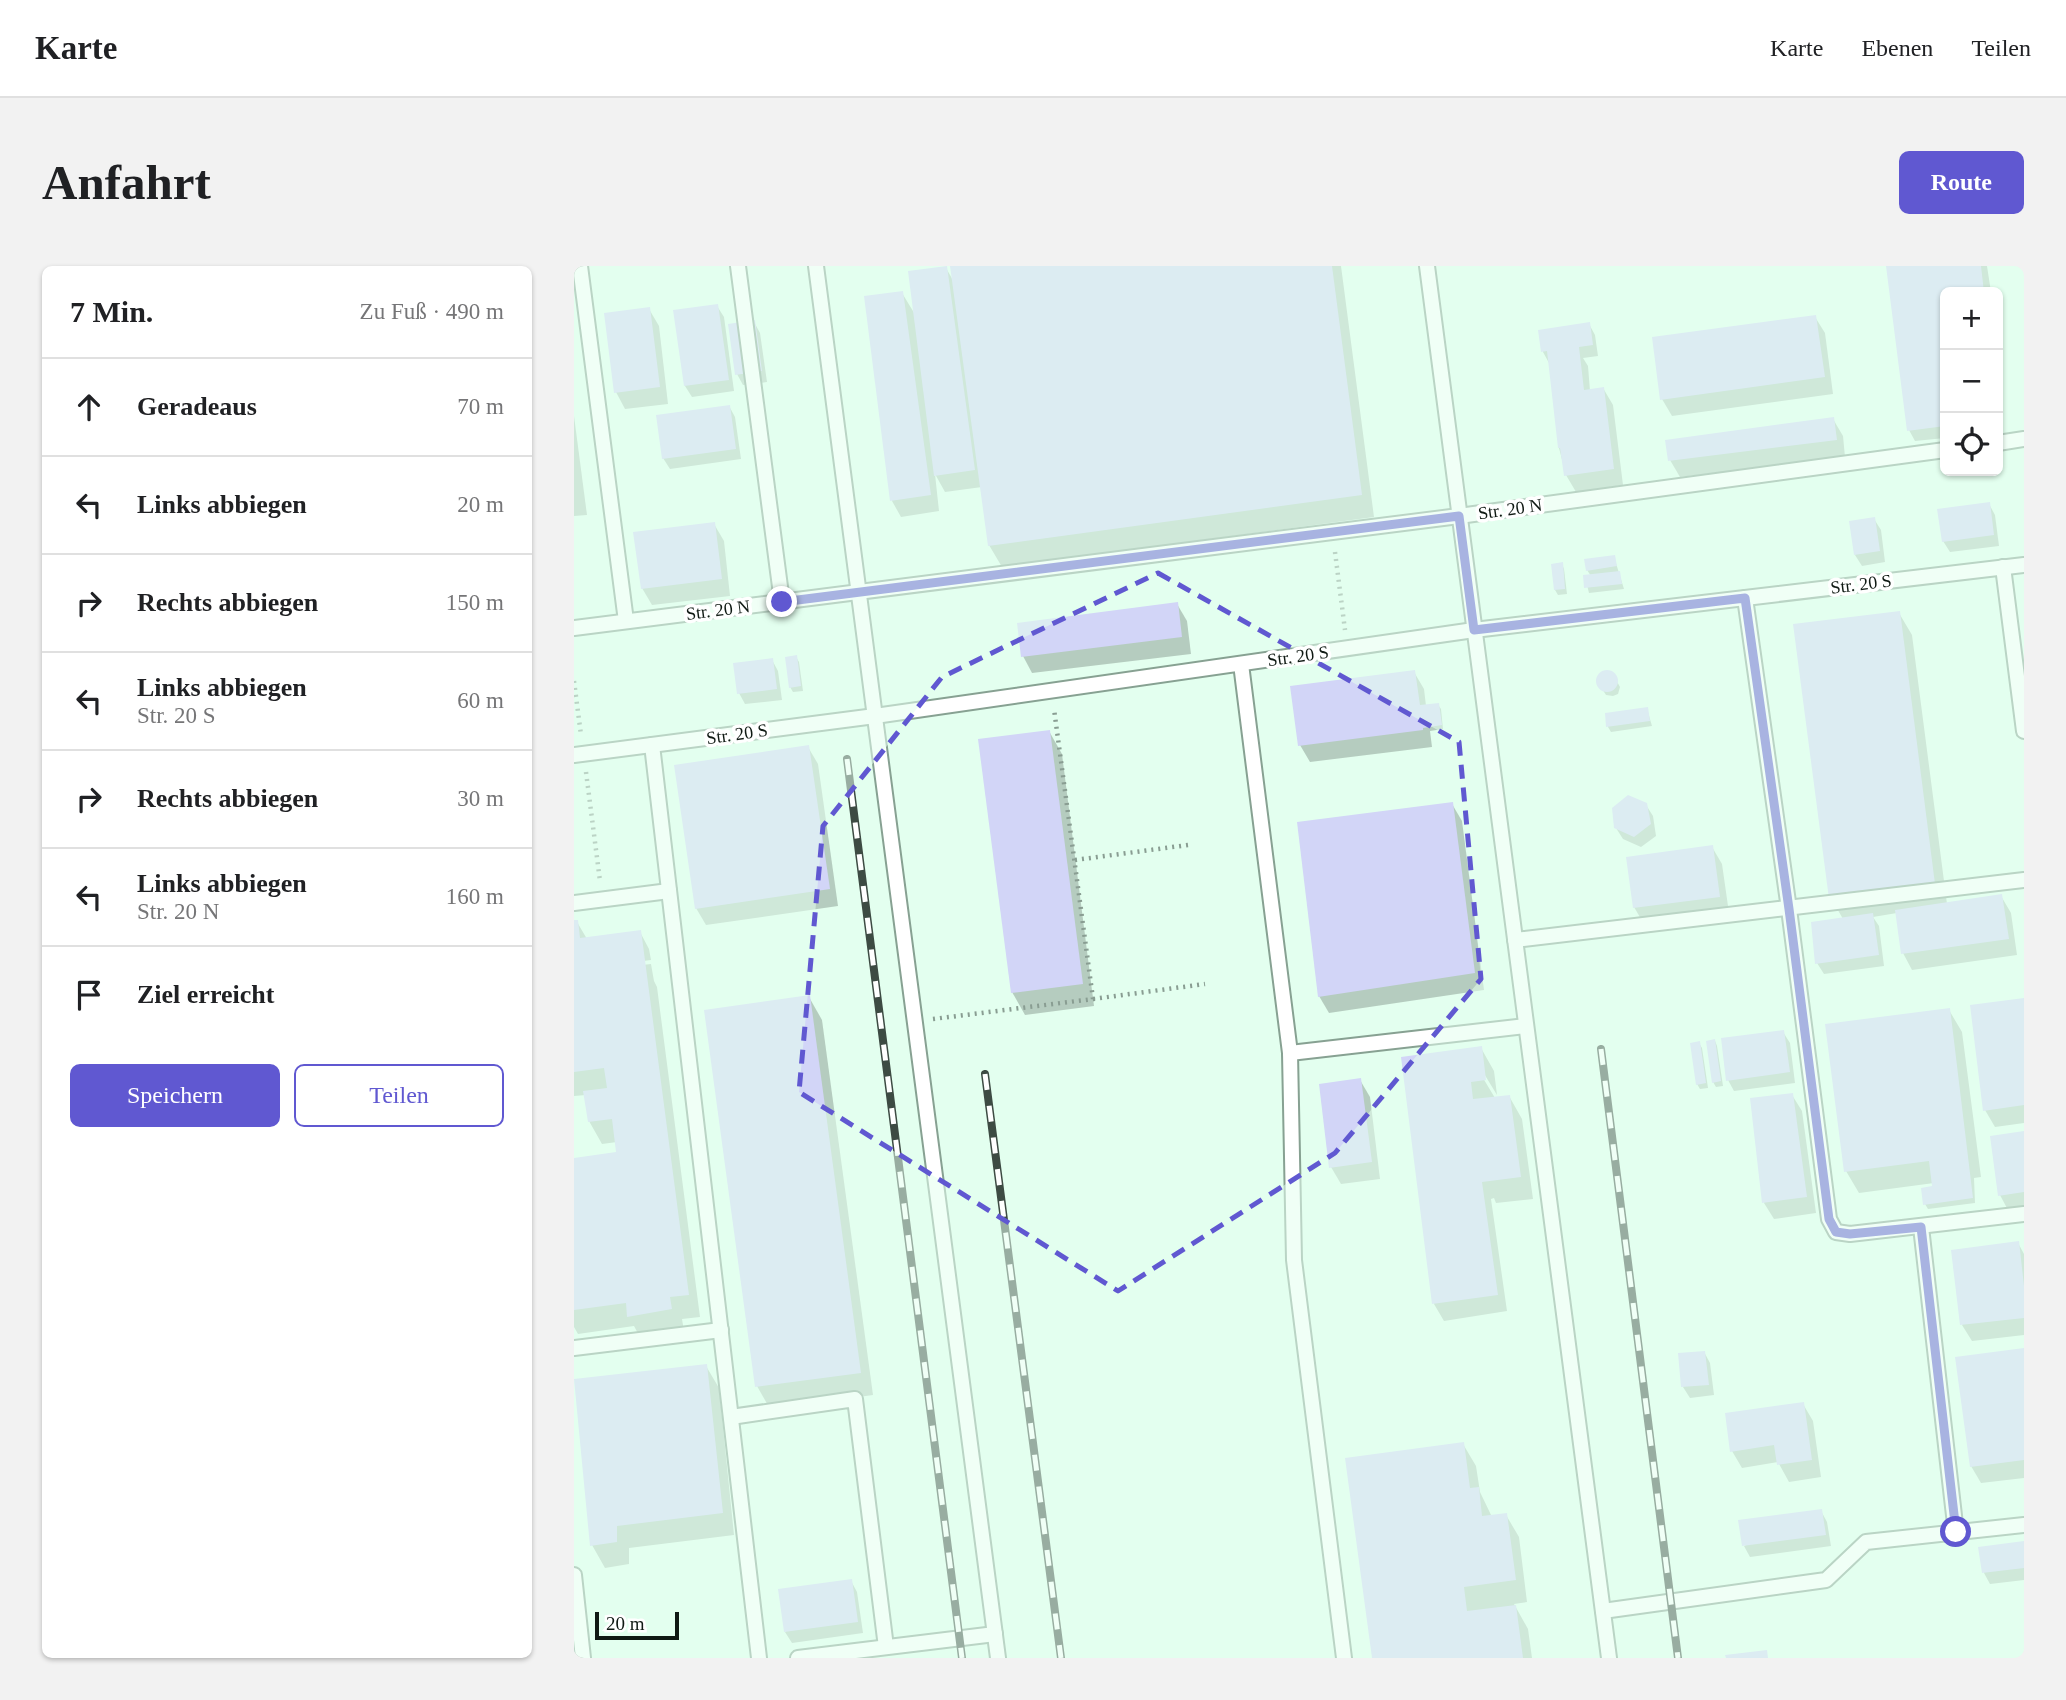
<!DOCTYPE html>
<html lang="de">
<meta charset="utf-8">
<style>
:root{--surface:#fff;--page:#f2f2f2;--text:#202124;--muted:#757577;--line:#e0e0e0;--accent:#6058d1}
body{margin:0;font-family:"Times New Roman",serif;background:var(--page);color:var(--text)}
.controls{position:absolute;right:21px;top:21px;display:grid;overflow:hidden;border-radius:10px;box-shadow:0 2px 5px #0004}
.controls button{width:63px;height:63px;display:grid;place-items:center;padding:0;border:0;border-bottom:2px solid var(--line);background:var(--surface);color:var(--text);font:35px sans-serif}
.scale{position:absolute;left:21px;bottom:18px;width:84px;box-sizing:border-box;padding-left:7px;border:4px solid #0f1913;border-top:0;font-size:19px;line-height:24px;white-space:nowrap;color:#0f1913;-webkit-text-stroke:5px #fff;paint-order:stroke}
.stop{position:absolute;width:21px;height:21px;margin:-16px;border:5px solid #6058d1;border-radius:50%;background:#fff}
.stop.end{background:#6058d1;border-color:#fff;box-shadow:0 2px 7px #0008}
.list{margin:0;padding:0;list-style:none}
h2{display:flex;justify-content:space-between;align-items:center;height:91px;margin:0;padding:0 28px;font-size:30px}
h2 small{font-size:23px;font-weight:400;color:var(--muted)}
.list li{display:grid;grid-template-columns:46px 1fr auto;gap:21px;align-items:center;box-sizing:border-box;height:98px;padding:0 28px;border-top:2px solid var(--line)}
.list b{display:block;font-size:26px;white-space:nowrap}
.list p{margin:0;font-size:23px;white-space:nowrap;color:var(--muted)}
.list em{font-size:23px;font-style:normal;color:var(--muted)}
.actions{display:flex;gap:14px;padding:21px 28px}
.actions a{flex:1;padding:16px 0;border:2px solid var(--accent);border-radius:10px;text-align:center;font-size:24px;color:var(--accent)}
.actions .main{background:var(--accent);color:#fff}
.icon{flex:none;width:38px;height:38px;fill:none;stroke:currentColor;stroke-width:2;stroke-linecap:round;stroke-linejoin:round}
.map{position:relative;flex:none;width:1450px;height:1392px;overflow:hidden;border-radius:10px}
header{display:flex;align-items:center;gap:42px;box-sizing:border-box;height:98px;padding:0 35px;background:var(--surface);border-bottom:2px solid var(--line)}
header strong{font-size:33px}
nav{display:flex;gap:38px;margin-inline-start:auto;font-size:24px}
.intro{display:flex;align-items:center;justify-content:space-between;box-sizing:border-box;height:168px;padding:0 42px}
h1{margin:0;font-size:49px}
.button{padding:18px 32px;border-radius:10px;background:var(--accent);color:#fff;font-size:24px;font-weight:700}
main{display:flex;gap:42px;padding:0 42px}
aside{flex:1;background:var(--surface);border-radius:10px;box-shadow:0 2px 5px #0004}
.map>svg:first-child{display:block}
</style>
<header>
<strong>Karte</strong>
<nav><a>Karte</a><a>Ebenen</a><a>Teilen</a></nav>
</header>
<div class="intro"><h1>Anfahrt</h1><a class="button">Route</a></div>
<main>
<aside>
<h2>7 Min.<small>Zu Fuß · 490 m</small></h2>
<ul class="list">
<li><svg class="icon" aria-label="ahead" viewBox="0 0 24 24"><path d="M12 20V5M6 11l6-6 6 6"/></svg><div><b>Geradeaus</b></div><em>70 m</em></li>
<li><svg class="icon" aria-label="left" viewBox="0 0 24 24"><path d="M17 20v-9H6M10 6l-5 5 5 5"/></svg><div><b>Links abbiegen</b></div><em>20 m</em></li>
<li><svg class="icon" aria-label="right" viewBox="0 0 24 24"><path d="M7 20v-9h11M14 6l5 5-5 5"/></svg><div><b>Rechts abbiegen</b></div><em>150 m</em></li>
<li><svg class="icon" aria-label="left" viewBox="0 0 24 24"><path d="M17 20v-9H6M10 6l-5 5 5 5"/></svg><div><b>Links abbiegen</b><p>Str. 20 S</p></div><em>60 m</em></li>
<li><svg class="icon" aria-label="right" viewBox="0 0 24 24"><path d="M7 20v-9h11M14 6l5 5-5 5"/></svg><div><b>Rechts abbiegen</b></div><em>30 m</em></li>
<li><svg class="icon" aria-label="left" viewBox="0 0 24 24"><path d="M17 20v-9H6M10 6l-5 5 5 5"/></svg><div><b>Links abbiegen</b><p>Str. 20 N</p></div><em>160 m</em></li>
<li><svg class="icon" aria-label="arrive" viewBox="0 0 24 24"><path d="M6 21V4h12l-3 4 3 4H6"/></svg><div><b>Ziel erreicht</b></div></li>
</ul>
<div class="actions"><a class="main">Speichern</a><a>Teilen</a></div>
</aside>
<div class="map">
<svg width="1450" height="1392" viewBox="0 0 1450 1392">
<rect width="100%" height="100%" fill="#e3ffef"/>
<!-- shadow -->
<g fill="#0003">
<path d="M378 0H767L800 251 428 301 415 279 408 221 371 226 361 208 365 245 327 251 318 235 328 27 342 50 372 2 380 16Z"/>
<path d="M1314 0H1413L1417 26H1371V172L1341 175 1335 164Z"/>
<path d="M143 40 150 51 160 125 118 131 111 120 101 46Z"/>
<path d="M75 43 85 60 94 138 51 143 42 126Z"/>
<path d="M1241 51 1251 67 1259 128 1098 150 1088 133Z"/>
<path d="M180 56 186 67 193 116 169 119 163 108Z"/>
<path d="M1015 58 1021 69 1024 90 1009 92 1014 100 1016 125 1029 122 1039 139 1049 219 1002 226 992 209 985 182 975 97 969 86 966 65Z"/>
<path d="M1424 79 1428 114H1424Z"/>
<path d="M155 140 161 151 167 193 96 203 89 192Z"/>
<path d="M0 150 13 249 0 250Z"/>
<path d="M1259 153 1269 170 1271 191 1106 211 1096 194Z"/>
<path d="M1415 238 1421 249 1425 280 1376 286 1369 275Z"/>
<path d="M1300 253 1307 264 1311 296 1288 300 1281 289Z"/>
<path d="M140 258 150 275 156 330 78 339 68 322Z"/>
<path d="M1040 291 1050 323 1015 327 1011 311 1017 310 1013 304Z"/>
<path d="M988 298 990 303 993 328 984 329 981 324Z"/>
<path d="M603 338 613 355 617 388 458 407 449 390Z"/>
<path d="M1325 347 1338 369 1373 638 1427 630 1437 647 1443 689 1338 704 1329 687 1323 647 1299 651 1305 660 1310 700 1250 708 1243 697 1269 653 1257 632Z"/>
<path d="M222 391 225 396 229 425 219 426 216 421Z"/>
<path d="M198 394 204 405 208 434 171 438 165 427Z"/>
<path d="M840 406 850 423 852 440 864 439 867 443 869 463 856 465 858 481 736 496 726 479Z"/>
<path d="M1032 406 1038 407 1046 421 1044 428 1039 430 1032 429 1025 418 1027 409Z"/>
<path d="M1073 443 1078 460 1037 466 1034 461 1033 448Z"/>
<path d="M475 465 488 488 520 740 451 749 438 726Z"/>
<path d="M234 481 244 498 264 640 132 659 122 642Z"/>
<path d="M878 538 888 555 910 724 755 747 745 730Z"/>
<path d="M1072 539 1079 550 1082 570 1067 581 1049 573 1042 562Z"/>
<path d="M1138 581 1148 598 1155 647 1070 658 1060 641Z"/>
<path d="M0 656H3L13 673 66 666 75 683 77 694 0 704Z"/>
<path d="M77 698 80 715 83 721 126 1051 108 1053 110 1065 67 1073 60 1060 4 1068 0 1061V894L44 888 43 876 28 878 15 855 12 829 0 830V707Z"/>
<path d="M235 731 248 754 299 1129 196 1143 183 1120Z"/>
<path d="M1450 734V857L1421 861 1411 844 1398 741Z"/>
<path d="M1375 744 1388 766 1407 911 1400 912 1401 937 1354 943 1351 938 1361 922 1360 917 1285 927 1272 905Z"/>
<path d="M1209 766 1216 777 1221 817 1160 825 1154 814Z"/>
<path d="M1141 775 1143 780 1149 820 1142 821 1139 816Z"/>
<path d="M1125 777 1128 782 1134 822 1126 823 1123 818Z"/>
<path d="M907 782 920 805 923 829 909 806 906 807 921 832 935 830 948 853 959 933 922 937 920 932 917 933 933 1045 870 1055 860 1038 828 793Z"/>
<path d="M786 814 796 831 806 913 767 918 757 901Z"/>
<path d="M1218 829 1228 845 1242 947 1200 953 1190 937Z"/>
<path d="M1450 867V944L1435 946 1426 929 1418 872Z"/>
<path d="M1444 977 1450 988V1069L1398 1075 1388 1059Z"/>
<path d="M1450 1084V1212L1407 1217 1397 1200 1383 1092Z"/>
<path d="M1130 1086 1136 1097 1140 1129 1116 1132 1109 1121Z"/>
<path d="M132 1100 145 1122 160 1269 55 1282V1298L31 1302 18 1279Z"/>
<path d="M1229 1138 1239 1155 1247 1211 1215 1216 1204 1196 1168 1202 1158 1185Z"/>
<path d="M889 1178 902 1200 906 1226 918 1251 932 1249 945 1271 953 1336 940 1338 954 1363 958 1392H799Z"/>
<path d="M1247 1245 1253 1256 1257 1280 1176 1291 1170 1280Z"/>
<path d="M1450 1277V1314L1416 1318 1410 1307 1406 1282Z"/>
<path d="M277 1315 283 1326 289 1367 218 1377 211 1366Z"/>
</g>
<!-- building -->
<g fill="#d2d5f7">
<path d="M373 0 401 204 360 210 334 5Z"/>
<path d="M376 0H758L788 229 414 280Z"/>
<path d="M1312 0H1407L1410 26H1371V160L1333 165Z"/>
<path d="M329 25 357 229 316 235 290 30Z"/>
<path d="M144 38 155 114 110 120 99 44Z"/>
<path d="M76 41 86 121 40 127 30 47Z"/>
<path d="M1242 49 1251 111 1086 134 1078 71Z"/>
<path d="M181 54 188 105 161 109 154 58Z"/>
<path d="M1016 56 1019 79 1005 81 1010 124 1030 121 1040 203 990 210 986 182H984L973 85 967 86 964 64Z"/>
<path d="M156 139 162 183 88 193 82 149Z"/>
<path d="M1260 151 1263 174 1094 195 1091 174Z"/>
<path d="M1416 236 1420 269 1368 276 1363 243Z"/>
<path d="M1301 251 1306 285 1280 289 1275 255Z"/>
<path d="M141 256 148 313 67 323 59 266Z"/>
<path d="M1041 289 1043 300 1012 305 1010 293Z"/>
<path d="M989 296 991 323 980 324 977 298Z"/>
<path d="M1046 305 1048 318 1010 322 1009 309Z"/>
<path d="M604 336 608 371 447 391 443 357Z"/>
<path d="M1326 345 1361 618 1255 633 1219 358Z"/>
<path d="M223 389 227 420 215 422 211 391Z"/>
<path d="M199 392 203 423 163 428 159 397Z"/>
<path d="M841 404 846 439 865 437 868 459 849 462V464L724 480 716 420Z"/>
<circle cx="1033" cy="415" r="11"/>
<path d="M1074 441 1076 455 1032 461 1031 447Z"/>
<path d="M476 464 509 718 437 727 404 473Z"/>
<path d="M235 479 256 623 121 643 100 499Z"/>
<path d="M1054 529 1073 537 1077 558 1060 571 1040 562 1038 542Z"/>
<path d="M879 536 901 707 744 731 723 556Z"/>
<path d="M1139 579 1146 631 1059 642 1052 591Z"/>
<path d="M1428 628 1435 673 1327 688 1321 644Z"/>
<path d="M1299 647 1305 689 1241 698 1237 656Z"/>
<path d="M0 654H4L6 672 67 664 115 1029 96 1031 98 1043 53 1051 52 1037 0 1044V892L42 886 38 853 14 856 9 825 33 822 30 802 0 806Z"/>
<path d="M236 729 287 1107 181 1121 130 744Z"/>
<path d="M1450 732V839L1409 845 1396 739Z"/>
<path d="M1376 742 1399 932 1349 939 1347 922 1358 920 1355 895 1270 906 1251 758Z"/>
<path d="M1210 764 1216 806 1152 815 1147 772Z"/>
<path d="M1141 773 1147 815 1138 817 1132 775Z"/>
<path d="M1126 775 1132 817 1122 819 1116 777Z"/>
<path d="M908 780 912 814 897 816 899 833 936 829 947 911 908 916 924 1029 858 1038 827 791Z"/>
<path d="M787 812 798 896 755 902 745 818Z"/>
<path d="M1219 827 1233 931 1188 937 1176 832Z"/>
<path d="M1450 865V926L1424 930 1416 870Z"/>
<path d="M1445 975 1450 1020V1052L1386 1059 1377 984Z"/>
<path d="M1450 1082V1194L1396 1201 1381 1091Z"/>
<path d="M1131 1085 1135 1119 1107 1121 1104 1087Z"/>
<path d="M133 1098 149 1247 43 1260V1276L16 1280 0 1113Z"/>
<path d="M1230 1136 1238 1194 1203 1199 1200 1179 1156 1186 1151 1147Z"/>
<path d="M890 1176 896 1222 905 1221 908 1250 933 1247 942 1314 890 1321 893 1345 942 1339 949 1392H798L771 1192Z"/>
<path d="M1248 1243 1252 1269 1168 1280 1164 1254Z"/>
<path d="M1450 1275V1302L1408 1307 1404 1281Z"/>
<path d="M278 1313 284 1356 210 1366 204 1323Z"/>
<path d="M1193 1384 1194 1392H1152L1151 1389Z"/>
</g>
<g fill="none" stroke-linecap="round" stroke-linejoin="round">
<!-- service casing -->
<g stroke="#87a192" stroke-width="18">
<g id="service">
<path d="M6 0 52 355"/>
<path d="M164 0 208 336"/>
<path d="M242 0 424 1392"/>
<path d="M853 0 1035 1392"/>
<path d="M1424 177 1450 173"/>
<path d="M1429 301 1450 465"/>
<path d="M1171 332 1215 643 1255 953 1262 966 1276 968 1450 948"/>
<path d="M0 362 885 250 1371 184"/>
<path d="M667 398 716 787 720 994 770 1392"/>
<path d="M78 479 185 1392"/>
<path d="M0 489 301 450 900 364 1450 299"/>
<path d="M0 637 95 625"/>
<path d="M941 674 1450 614"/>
<path d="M716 787 952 760"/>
<path d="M1347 961 1382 1267"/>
<path d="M0 1082 147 1064"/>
<path d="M157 1151 281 1133 312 1381"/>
<path d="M0 1309 9 1392"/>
<path d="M1029 1345 1252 1314 1292 1276 1450 1259"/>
<path d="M224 1392 421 1368"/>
</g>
</g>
<!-- path -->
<g stroke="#899d92" stroke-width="4.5" stroke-dasharray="2 5" stroke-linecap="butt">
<path d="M761 286 771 364"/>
<path d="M0 415 7 469"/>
<path d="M12 506 26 615"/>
<path d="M501 594 614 579"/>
<path d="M519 733 631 718"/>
<path d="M359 753 519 733 480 443"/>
</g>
<!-- service -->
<use href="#service" stroke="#fff" stroke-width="14"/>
<!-- rail casing -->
<g stroke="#3d4b43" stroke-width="8">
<g id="rail">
<path d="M273 493 388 1392"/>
<path d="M1027 783 1104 1392"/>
<path d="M411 808 487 1392"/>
</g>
</g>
<!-- rail -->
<use href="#rail" stroke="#fff" stroke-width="5" stroke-dasharray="16" stroke-linecap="butt"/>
</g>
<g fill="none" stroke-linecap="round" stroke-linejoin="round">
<!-- route -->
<path stroke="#6058d1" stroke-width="9" d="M208 336 885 250 900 364 1171 332 1215 643 1255 953 1262 966 1276 968 1347 961 1382 1266"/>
</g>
<!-- marked area -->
<path d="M0 0H1450V1392H0ZM584 307 885 476 907 713 761 887 544 1025 225 826 249 560 368 411Z" fill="#e3ffef" fill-opacity=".55" fill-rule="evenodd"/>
<path fill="none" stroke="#6058d1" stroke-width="5" stroke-dasharray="14 9" stroke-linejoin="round" d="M584 307 885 476 907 713 761 887 544 1025 225 826 249 560 368 411Z"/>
<g text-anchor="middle" stroke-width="7" stroke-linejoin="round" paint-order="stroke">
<!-- street labels -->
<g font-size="18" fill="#0f1913" stroke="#fff">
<text transform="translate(936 243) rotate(-8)" y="6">Str. 20 N</text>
<text transform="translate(1287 318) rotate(-7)" y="6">Str. 20 S</text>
<text transform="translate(144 344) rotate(-7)" y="6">Str. 20 N</text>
<text transform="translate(724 390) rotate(-8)" y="6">Str. 20 S</text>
<text transform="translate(163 468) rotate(-8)" y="6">Str. 20 S</text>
</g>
</g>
</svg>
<div class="controls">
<button>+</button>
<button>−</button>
<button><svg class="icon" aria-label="locate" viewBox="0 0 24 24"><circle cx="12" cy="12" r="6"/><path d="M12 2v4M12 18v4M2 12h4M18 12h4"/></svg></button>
</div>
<div class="scale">20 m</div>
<div class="stop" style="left:1382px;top:1266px"></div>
<div class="stop end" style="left:208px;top:336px"></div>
</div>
</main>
